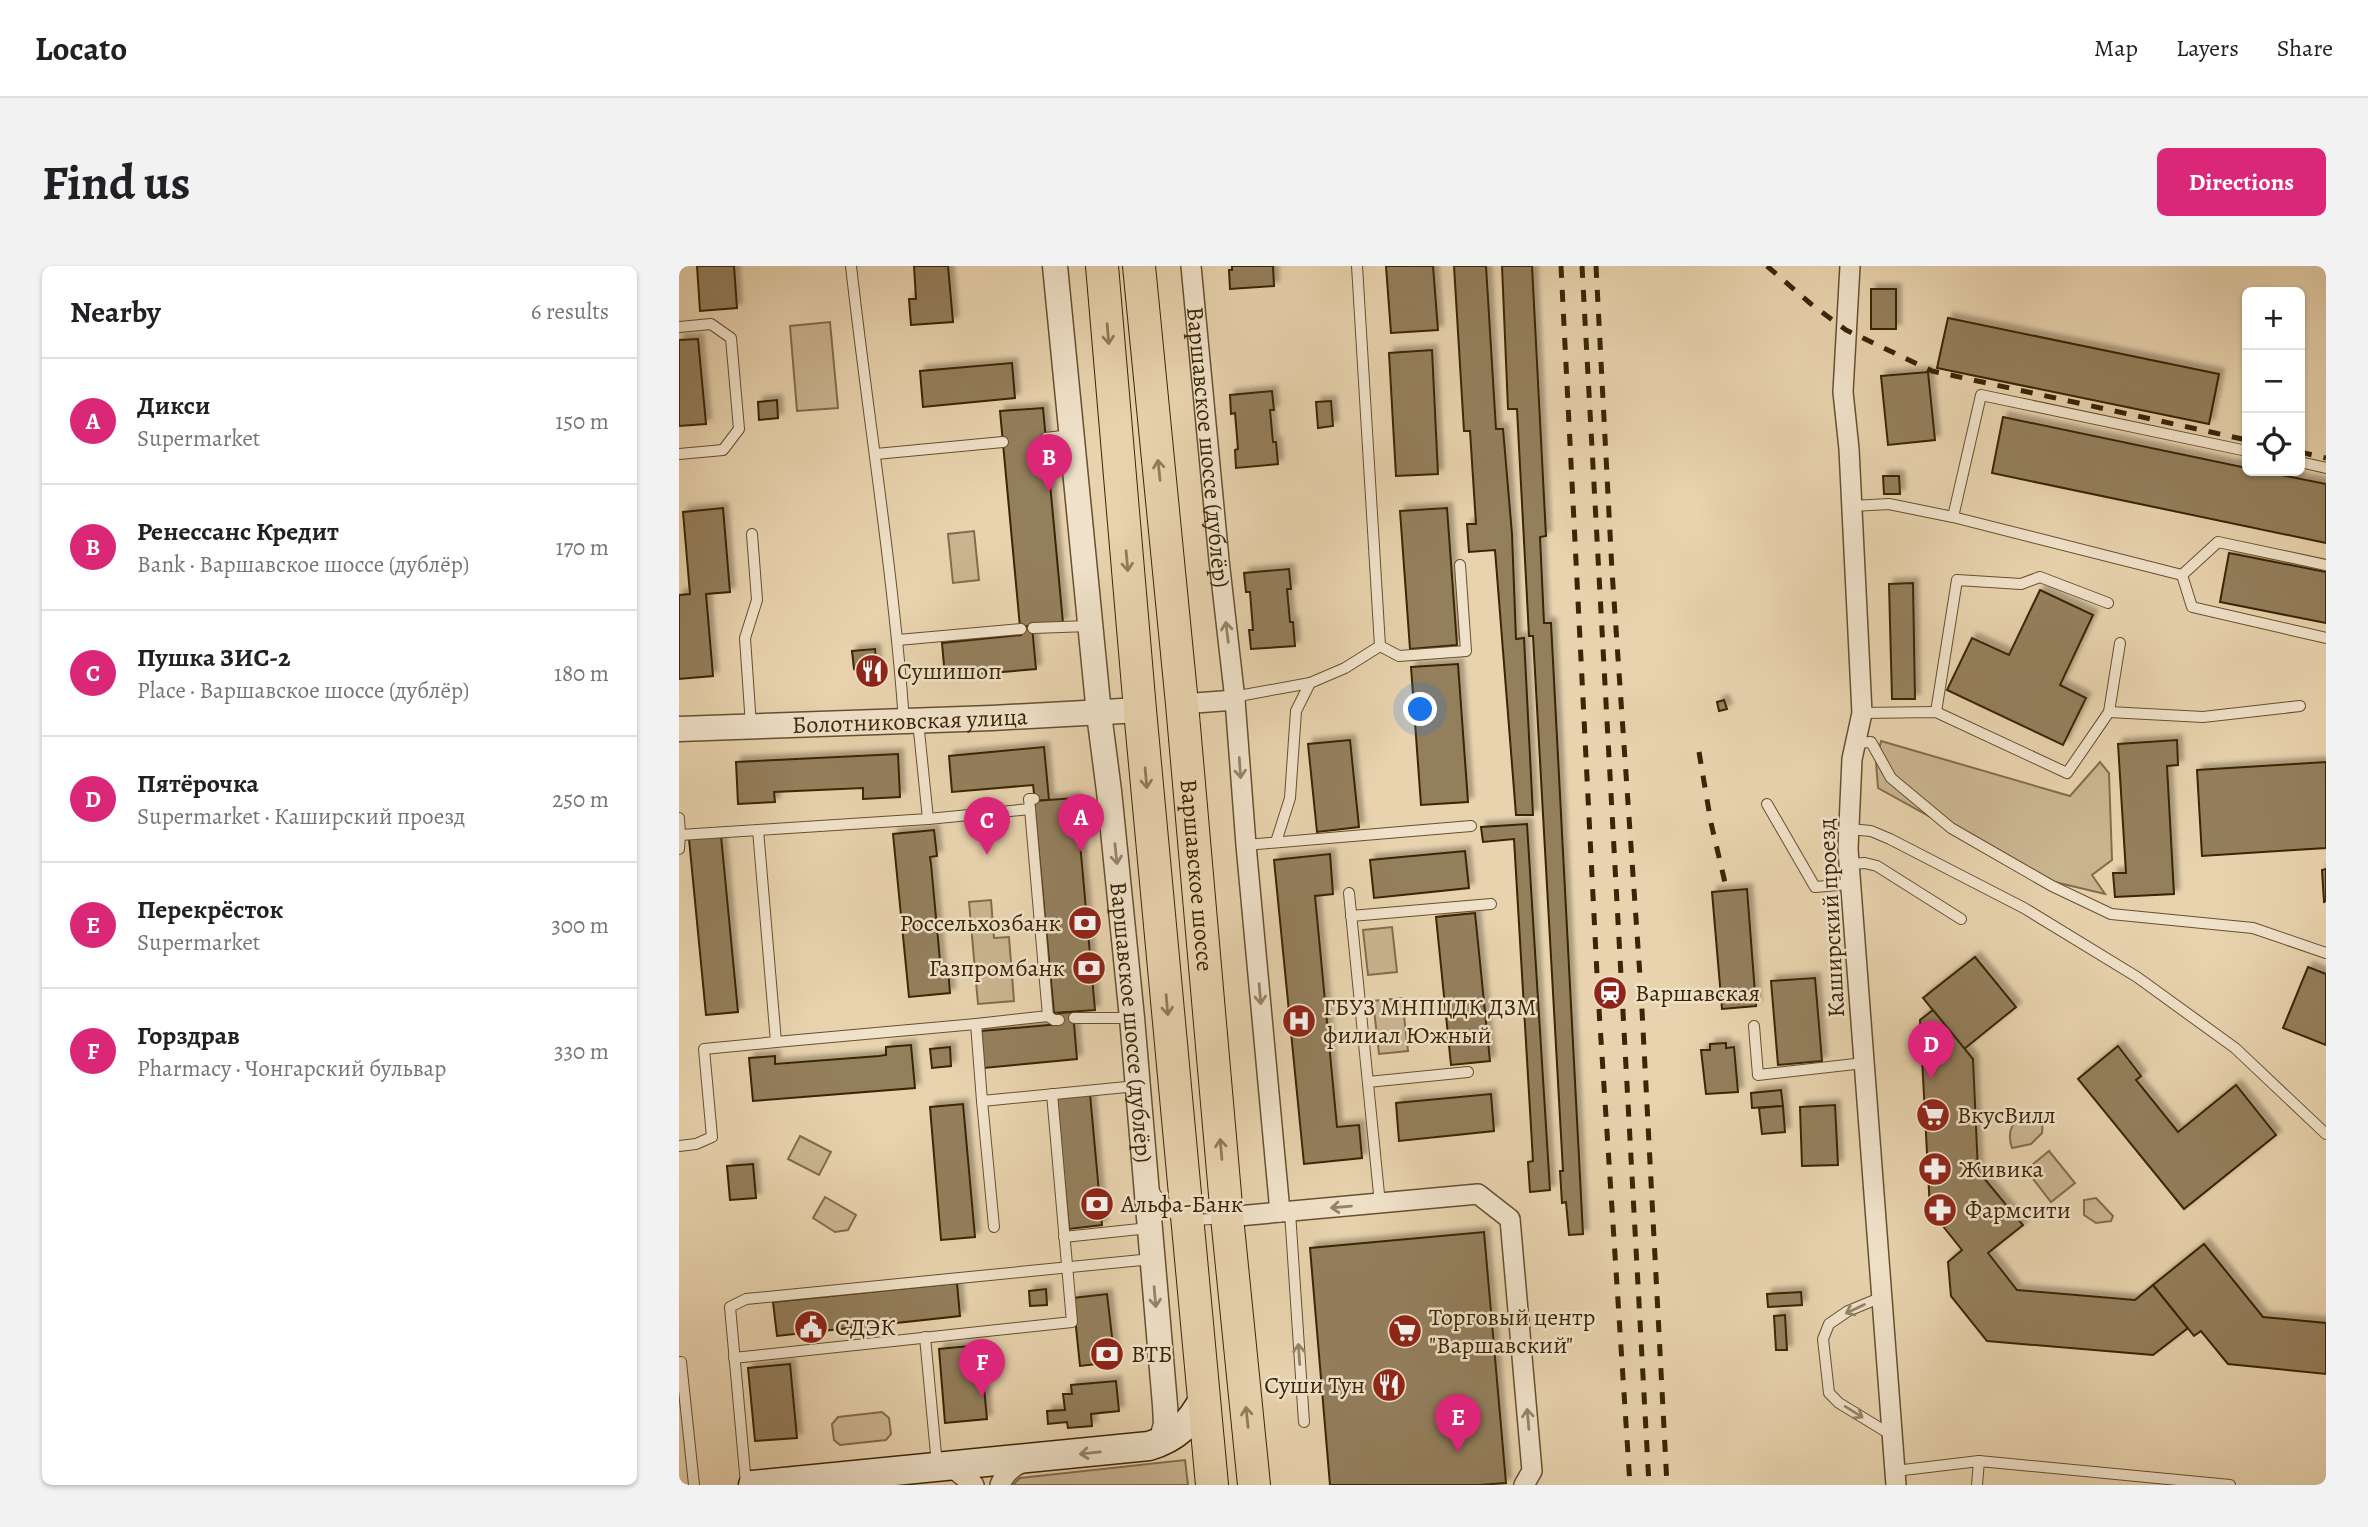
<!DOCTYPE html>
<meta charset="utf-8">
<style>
:root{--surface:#fff;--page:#f2f2f2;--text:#202124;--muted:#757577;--line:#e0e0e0;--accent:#db2777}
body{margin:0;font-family:Alegreya,serif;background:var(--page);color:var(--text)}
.controls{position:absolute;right:21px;top:21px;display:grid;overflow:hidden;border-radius:10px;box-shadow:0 2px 5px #0004}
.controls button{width:63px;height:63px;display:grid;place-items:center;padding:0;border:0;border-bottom:2px solid var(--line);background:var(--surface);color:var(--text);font:35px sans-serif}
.you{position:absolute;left:742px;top:444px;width:24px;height:24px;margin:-18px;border:5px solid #fff;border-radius:50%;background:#1a73e8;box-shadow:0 0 0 10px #1a73e833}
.badge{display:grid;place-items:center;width:46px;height:46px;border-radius:50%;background:var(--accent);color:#fff;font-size:23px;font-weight:700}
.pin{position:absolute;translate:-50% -58px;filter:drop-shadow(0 2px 4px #0008)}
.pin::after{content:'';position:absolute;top:37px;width:24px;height:21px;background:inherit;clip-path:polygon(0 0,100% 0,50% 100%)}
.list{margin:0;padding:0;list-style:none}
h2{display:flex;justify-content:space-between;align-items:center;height:91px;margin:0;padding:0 28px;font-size:30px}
h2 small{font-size:23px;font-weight:400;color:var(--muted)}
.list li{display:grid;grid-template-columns:46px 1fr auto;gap:21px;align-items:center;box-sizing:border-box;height:126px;padding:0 28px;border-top:2px solid var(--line)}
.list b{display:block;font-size:26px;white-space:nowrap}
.list p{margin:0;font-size:23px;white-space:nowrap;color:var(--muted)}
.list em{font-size:23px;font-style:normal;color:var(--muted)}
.icon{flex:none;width:38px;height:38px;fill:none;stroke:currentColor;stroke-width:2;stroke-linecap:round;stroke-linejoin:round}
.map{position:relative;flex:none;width:1647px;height:1219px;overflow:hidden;border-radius:10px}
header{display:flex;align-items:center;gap:42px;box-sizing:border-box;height:98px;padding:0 35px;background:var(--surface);border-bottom:2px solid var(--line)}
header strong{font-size:33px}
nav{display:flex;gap:38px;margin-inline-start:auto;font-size:24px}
.intro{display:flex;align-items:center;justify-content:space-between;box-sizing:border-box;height:168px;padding:0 42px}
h1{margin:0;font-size:49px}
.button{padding:18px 32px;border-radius:10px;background:var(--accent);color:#fff;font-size:24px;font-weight:700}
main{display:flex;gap:42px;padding:0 42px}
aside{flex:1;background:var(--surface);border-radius:10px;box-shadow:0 2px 5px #0004}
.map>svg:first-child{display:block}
</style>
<header>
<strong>Locato</strong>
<nav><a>Map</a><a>Layers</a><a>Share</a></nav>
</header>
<div class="intro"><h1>Find us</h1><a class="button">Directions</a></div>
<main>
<aside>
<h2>Nearby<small>6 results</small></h2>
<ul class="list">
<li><span class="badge">A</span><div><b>Дикси</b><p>Supermarket</p></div><em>150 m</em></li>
<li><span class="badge">B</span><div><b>Ренессанс Кредит</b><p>Bank · Варшавское шоссе (дублёр)</p></div><em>170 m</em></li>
<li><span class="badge">C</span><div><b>Пушка ЗИС-2</b><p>Place · Варшавское шоссе (дублёр)</p></div><em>180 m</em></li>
<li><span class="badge">D</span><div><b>Пятёрочка</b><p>Supermarket · Каширский проезд</p></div><em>250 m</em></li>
<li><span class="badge">E</span><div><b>Перекрёсток</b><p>Supermarket</p></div><em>300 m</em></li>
<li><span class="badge">F</span><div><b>Горздрав</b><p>Pharmacy · Чонгарский бульвар</p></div><em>330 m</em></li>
</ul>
</aside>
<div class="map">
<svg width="1647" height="1219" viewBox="0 0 1647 1219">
<defs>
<filter id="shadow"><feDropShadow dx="5" dy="-5" stdDeviation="2" flood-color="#0004"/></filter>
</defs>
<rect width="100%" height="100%" fill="#e8d3ae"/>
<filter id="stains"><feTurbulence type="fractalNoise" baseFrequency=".00286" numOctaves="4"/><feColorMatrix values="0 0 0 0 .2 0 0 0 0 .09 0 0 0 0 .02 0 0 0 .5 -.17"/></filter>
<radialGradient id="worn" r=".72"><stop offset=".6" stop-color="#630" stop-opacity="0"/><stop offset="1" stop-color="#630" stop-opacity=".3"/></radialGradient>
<!-- green -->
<g fill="#cab591" stroke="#826d4b" stroke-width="2">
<path d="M151 56 159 142 118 145 111 60Z"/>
<path d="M295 265 300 314 274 317 269 268Z"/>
<path d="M1202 475 1391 530 1421 496 1430 507 1433 594 1413 609 1426 628 1363 613 1199 522 1197 496Z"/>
<path d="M312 634 315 672 330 671 335 735 299 738 290 636Z"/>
<path d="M713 661 718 706 689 709 684 664Z"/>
<path d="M723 732 729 785 700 788 694 735Z"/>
<path d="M1351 846H1358L1364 852 1363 867 1352 878 1333 882C1327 865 1334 852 1351 846Z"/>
<path d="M121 870 152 886 140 909 109 893Z"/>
<path d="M1370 885 1396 917 1372 936 1347 904Z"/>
<path d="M146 931 177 949 169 964 156 966 134 952Z"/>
<path d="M1417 932 1434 950 1432 955 1417 957 1405 949V934Z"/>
<path d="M203 1146 210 1152 212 1168 207 1174 161 1179 155 1174 153 1158 159 1151Z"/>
<path d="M506 1194 509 1219H334L341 1212Z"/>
</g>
<!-- building -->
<g fill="#947f5d" stroke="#3a2505" stroke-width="2" filter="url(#shadow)">
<path d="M18 0H55L58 42 21 45Z"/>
<path d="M235 0H269L274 56 232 59 230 33H237Z"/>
<path d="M553 0H594L595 20 551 23 550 4H553Z"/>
<path d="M707 0H754L759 64 712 67Z"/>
<path d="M775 0H807L817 163H824L833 268 837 373 845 372 854 549H837L816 284 790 286 788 258H797L791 165H785Z"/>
<path d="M823 0H853L867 270 861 271 865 357H872L904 968 890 969 887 936 883 937 881 905H884L854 370H850L838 143H829Z"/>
<rect x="1192" y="23" width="25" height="40"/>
<path d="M1269 52 1540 108 1530 158 1258 102Z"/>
<path d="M19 73 27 158 0 160V74Z"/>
<path d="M753 84 759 208 717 210 710 87Z"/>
<path d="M333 97 336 132 244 141 241 105Z"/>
<path d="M1249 106 1256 174 1209 179 1202 110Z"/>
<path d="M593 125 595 144H591L594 176H597L599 198 557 202 556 184 559 183 556 147 552 148 551 129Z"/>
<path d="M98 134 99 152 80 154 79 136Z"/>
<path d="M652 135 654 160 639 162 637 136Z"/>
<path d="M364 142 384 357 341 361 321 145Z"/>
<path d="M1324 151 1568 202V205H1582L1647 218V277L1313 207Z"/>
<path d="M1204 210H1220L1221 228H1205Z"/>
<path d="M44 242 51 326 27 328 34 410 0 413V329L11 328 4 246Z"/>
<path d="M768 242 778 379 731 383 721 245Z"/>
<path d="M1550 287 1647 306V357L1541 336Z"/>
<path d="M610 303 612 323H608L611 356H614L616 380 572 383 570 364H574L571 326H567L565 307Z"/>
<path d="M1234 317 1236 433H1213L1210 318Z"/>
<path d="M1361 324 1414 349 1381 419 1407 432 1384 479 1268 424 1293 372 1330 389Z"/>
<path d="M353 360 357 403 266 411 263 377 342 369 341 361Z"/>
<path d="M196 383 198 408 184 410 175 403 173 385Z"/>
<path d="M779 398 789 536 742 539 732 401Z"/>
<path d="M1045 434 1048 443 1040 445 1038 436Z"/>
<path d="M671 474 680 561 638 566 629 478Z"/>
<path d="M1498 474 1499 499 1488 500 1495 628 1436 631 1434 607H1447L1439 478Z"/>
<path d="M365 481 370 534 356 535 354 519 273 526 270 490Z"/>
<path d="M219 488 221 531 184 533V522L95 526 96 536 59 538 57 496Z"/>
<path d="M1647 496V582L1523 590 1518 504Z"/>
<path d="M397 532 416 744 375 747 355 535Z"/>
<path d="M848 558 871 924 851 926 849 896 854 895 835 573 804 576 802 561Z"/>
<path d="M255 564 258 590 251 591 252 598 262 705 269 704 271 727 230 731 214 568Z"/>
<path d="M42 570 59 746 27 749 10 573Z"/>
<path d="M786 585 790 622 695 632 691 594Z"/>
<path d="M651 588 654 628 636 630 658 861 680 859 683 892 625 898 595 594Z"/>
<path d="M1647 603V635L1645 636 1643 604Z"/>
<path d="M1068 623 1077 740 1043 743 1033 626Z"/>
<path d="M796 647 811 795 772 799 757 651Z"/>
<path d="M1296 691 1337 741 1285 783 1244 732Z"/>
<path d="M1629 701 1647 708V779L1604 762Z"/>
<path d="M1136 712 1143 795 1099 799 1092 715Z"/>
<path d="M1254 744 1294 793 1299 905 1344 959 1309 987 1338 1024 1456 1034 1474 1019 1509 1062 1474 1089 1308 1075 1272 1030 1269 996 1283 984 1251 944 1241 754Z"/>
<path d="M394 746 398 793 305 802 302 765 381 758 380 747Z"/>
<path d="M1047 777V782L1055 781 1059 826 1027 828 1022 784H1031V778Z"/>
<path d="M232 779 236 822 74 835 70 792 96 790V798L200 790 207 789V781Z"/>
<path d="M1439 780 1462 810 1457 814 1499 866 1557 819 1597 869 1505 943 1399 813Z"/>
<path d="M271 781 272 800 253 802 251 783Z"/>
<path d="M1102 824 1104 840 1073 842 1072 827Z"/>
<path d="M411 828 423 959 390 963 377 831Z"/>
<path d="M812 828 815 865 720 875 717 837Z"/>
<path d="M284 838 296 971 262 974 251 841Z"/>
<path d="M1156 839 1159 899 1123 900 1121 841Z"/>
<path d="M1104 840 1106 866 1083 868 1080 842Z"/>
<path d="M74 898 77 932 51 934 48 900Z"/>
<path d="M805 966 827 1217 800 1219H651L631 982Z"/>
<path d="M1525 978 1584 1051 1647 1057V1108L1549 1098 1522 1065 1515 1070 1474 1019Z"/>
<path d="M278 1017 281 1050 98 1070 94 1036Z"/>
<path d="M367 1023 368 1039 351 1040 350 1025Z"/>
<path d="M1122 1026 1123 1039 1089 1041 1088 1028Z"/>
<path d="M428 1028 436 1096 401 1100 394 1032Z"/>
<path d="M1106 1049 1108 1084H1097L1095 1050Z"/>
<path d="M301 1079 308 1153 266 1157 260 1083Z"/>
<path d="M111 1098 118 1172 76 1175 69 1102Z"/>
<path d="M437 1115 440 1145 412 1148 413 1160 389 1162 388 1156 369 1158 368 1145 386 1144 384 1128H393L392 1119Z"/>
</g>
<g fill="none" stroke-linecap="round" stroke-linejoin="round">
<!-- service casing -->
<g stroke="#66502f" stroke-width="12">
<g id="service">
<path d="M172 0C189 152 214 302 225 455"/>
<path d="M0 61 32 58 52 72 60 163 44 184 0 188"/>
<path d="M367 172 391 169"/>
<path d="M197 188 324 176"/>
<path d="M1621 196 1647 202"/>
<path d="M1173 240 1210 238 1274 251 1503 309 1539 276 1647 299"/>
<path d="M1274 251 1302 129 1568 185"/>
<path d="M1503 309 1513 341 1647 372"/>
<path d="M354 362 410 360"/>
<path d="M219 374 342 363"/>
<path d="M701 380 720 390 787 385 781 299"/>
<path d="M556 434 565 429 631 417 666 402 701 380 678 0"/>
<path d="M1257 446 1278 314 1342 318 1361 311 1429 337"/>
<path d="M1430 446 1441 377"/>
<path d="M1183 447 1257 446 1388 507 1430 446 1524 451 1621 440"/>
<path d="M72 460 66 372 78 334 73 268"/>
<path d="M1176 477 1192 476 1212 512 1272 562 1373 620 1432 648 1574 662 1647 687"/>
<path d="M1088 538 1136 621 1171 618"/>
<path d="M351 543 369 750 297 758 303 835 458 820"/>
<path d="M0 552 1 569 79 564 97 776 25 783 33 871 17 878 0 880"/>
<path d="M249 553 351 543 350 533H355"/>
<path d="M1170 563 1192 565 1211 573 1345 642 1458 711 1556 782 1647 868"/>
<path d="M79 564 249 553 239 455"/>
<path d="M597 576 611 532 617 445 631 417"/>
<path d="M567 579 792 560"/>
<path d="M0 583 1 569"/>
<path d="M1170 598 1186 597 1198 600 1282 653"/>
<path d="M670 627 701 938"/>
<path d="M672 650 812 638"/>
<path d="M369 750 375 754H380"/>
<path d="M395 752H453"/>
<path d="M1075 760 1079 809 1185 797"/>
<path d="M97 776 297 758"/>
<path d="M689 816 789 806"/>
<path d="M303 835 315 961"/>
<path d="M474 924C498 959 505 955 544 952"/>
<path d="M611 946 625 1156"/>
<path d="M385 971 470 962"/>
<path d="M1203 1031 1169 1045 1150 1058 1144 1073 1150 1127 1160 1137 1214 1170"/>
<path d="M246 1071 258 1199"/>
<path d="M55 1092 393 1056 373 828"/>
<path d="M0 1096H2L15 1219"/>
<path d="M1216 1205 1300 1195 1551 1219"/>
<path d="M67 1218 51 1041 67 1033 473 993"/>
<path d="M1298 1219 1300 1195"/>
</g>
</g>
<!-- minor casing -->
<g stroke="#66502f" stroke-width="22">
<g id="minor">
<path id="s1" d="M512 0 540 294 556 434 567 579 601 946"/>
<path d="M1171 0 1164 126 1170 183 1183 447 1173 493 1169 583 1217 1219"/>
<path d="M503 438 556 434"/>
<path d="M548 951 799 928 831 953 853 1205 845 1219"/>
<path d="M270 1199 295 1219"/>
<path d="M321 1219C326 1206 335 1199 348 1195"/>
</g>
</g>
<!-- tertiary casing -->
<g stroke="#66502f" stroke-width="27">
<g id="tertiary">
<path id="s2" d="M376 0 420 448 430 525 453 752 486 1139 487 1158 482 1176"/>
<path id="s3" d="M0 463 313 452 461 444"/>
</g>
</g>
<!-- secondary casing -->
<g stroke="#3a2505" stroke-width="31">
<path id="secondary" d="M74 1219 470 1180C497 1172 512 1157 525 1132"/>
</g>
<!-- primary casing -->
<g stroke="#3a2505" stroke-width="34">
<g id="primary">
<path d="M423 0 461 444 533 1219"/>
<path id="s4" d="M460 0 503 438 548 951 575 1219"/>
</g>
</g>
<!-- service -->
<use href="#service" stroke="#f0e2ca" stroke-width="10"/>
<!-- minor -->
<use href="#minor" stroke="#f0e2ca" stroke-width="19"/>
<!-- tertiary -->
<use href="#tertiary" stroke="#f0e2ca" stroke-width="24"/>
<!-- secondary -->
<use href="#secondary" stroke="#f0e2ca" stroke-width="28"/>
<!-- primary -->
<use href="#primary" stroke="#e8d3ae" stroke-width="32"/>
<!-- rail -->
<g stroke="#3a2505" stroke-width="5" stroke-dasharray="12 12" stroke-linecap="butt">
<path d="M882 0 919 728 951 1219"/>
<path d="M903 0 970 1219"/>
<path d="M917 0 933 305 962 725 988 1219"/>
<path d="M1088 0 1132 38 1167 64 1253 105 1568 174"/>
<path d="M1621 186 1647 192"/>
<path d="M1020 486 1032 557 1048 625"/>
</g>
</g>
<!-- one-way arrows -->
<defs><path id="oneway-shaft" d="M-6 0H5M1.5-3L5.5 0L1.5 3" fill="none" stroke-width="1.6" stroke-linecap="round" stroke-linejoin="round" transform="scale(1.75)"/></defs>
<g stroke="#917c5a">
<use href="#oneway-shaft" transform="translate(429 68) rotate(85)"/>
<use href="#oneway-shaft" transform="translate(480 204) rotate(-96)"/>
<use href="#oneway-shaft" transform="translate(448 295) rotate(85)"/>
<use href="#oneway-shaft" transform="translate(467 512) rotate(85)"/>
<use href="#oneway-shaft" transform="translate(488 739) rotate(85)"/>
<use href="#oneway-shaft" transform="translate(542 883) rotate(-95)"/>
<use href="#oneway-shaft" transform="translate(568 1151) rotate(-96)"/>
</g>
<g stroke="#958468">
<use href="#oneway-shaft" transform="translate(548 366) rotate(-97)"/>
<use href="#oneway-shaft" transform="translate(561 502) rotate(86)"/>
<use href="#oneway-shaft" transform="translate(437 588) rotate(84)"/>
<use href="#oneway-shaft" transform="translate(581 728) rotate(85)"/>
<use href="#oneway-shaft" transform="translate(662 941) rotate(175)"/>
<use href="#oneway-shaft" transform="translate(476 1031) rotate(85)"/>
<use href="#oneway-shaft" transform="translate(1176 1043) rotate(154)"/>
<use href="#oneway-shaft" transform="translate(620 1088) rotate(-94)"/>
<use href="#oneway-shaft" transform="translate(1175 1146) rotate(32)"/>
<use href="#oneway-shaft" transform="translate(849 1153) rotate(-95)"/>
<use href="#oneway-shaft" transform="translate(411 1187) rotate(174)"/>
</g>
<!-- icons -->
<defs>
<g id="restaurant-disc" transform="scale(1.75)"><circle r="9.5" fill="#8f2418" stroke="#f0e2ca"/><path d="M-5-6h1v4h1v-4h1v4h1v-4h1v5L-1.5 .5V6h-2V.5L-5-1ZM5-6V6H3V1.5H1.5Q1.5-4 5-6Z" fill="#fff"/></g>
<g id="bank-disc" transform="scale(1.75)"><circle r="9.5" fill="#8f2418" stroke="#f0e2ca"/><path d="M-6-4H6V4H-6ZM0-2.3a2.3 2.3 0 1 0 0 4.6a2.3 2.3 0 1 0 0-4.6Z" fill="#fff"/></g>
<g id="station-disc" transform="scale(1.75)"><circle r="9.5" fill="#8f2418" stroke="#f0e2ca"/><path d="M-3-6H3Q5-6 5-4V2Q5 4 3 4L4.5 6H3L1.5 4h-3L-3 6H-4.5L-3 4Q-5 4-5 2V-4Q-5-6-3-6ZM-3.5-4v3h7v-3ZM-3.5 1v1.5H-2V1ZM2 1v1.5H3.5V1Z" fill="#fff"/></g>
<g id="hospital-disc" transform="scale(1.75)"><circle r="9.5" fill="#8f2418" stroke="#f0e2ca"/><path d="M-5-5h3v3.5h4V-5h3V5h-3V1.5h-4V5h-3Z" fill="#fff"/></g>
<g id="supermarket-disc" transform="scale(1.75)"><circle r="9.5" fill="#8f2418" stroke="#f0e2ca"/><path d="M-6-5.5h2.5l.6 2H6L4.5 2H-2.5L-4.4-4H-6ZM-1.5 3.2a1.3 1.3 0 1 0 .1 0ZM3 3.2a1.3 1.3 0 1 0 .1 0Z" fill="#fff"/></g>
<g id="pharmacy-disc" transform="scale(1.75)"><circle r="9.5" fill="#8f2418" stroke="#f0e2ca"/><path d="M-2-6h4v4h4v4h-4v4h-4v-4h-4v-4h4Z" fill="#fff"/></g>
<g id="civic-disc" transform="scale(1.75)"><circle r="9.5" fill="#8f2418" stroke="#f0e2ca"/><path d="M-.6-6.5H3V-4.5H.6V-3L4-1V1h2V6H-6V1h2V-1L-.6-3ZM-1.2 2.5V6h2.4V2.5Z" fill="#fff"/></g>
</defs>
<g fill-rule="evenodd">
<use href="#restaurant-disc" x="193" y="405"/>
<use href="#bank-disc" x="406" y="657"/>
<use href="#bank-disc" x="410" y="702"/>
<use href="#station-disc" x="931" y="727"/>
<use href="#hospital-disc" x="620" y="755"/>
<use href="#supermarket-disc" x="1254" y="849"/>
<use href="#pharmacy-disc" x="1256" y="903"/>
<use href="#bank-disc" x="418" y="938"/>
<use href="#pharmacy-disc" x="1261" y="944"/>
<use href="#civic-disc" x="132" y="1061"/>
<use href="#supermarket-disc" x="726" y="1065"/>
<use href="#bank-disc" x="428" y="1088"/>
<use href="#restaurant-disc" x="710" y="1119"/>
</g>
<g text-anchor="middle" stroke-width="5" stroke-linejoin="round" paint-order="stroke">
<!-- street labels -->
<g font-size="24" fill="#3a2505" stroke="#f0e2ca">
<text dy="8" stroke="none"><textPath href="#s1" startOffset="182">Варшавское шоссе (дублёр)</textPath></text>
<text dy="8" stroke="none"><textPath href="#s3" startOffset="231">Болотниковская улица</textPath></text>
<text dy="8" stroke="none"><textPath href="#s4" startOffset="612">Варшавское шоссе</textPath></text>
<text transform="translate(1152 652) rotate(-93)" y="8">Каширский проезд</text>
<text dy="8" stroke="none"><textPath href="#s2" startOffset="760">Варшавское шоссе (дублёр)</textPath></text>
</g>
<!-- poi labels -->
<g font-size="24" fill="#3a2505" stroke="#f0e2ca" text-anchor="start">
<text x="218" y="413">Сушишоп</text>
<text x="382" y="665" text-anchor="end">Россельхозбанк</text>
<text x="386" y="710" text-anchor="end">Газпромбанк</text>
<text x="956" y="735">Варшавская</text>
<text x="644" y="749">ГБУЗ МНПЦДК ДЗМ<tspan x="644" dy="28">филиал Южный</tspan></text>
<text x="1278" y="857">ВкусВилл</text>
<text x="1280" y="911">Живика</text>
<text x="442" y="946">Альфа-Банк</text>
<text x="1286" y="952">Фармсити</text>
<text x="750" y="1059">Торговый центр<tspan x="750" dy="28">"Варшавский"</tspan></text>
<text x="156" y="1069">СДЭК</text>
<text x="452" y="1096">ВТБ</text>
<text x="686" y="1127" text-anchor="end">Суши Тун</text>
</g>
</g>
<rect width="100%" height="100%" filter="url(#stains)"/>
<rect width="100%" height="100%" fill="url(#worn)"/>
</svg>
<div class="controls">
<button>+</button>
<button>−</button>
<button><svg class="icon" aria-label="locate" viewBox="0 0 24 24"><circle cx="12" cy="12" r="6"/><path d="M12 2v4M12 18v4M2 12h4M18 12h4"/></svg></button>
</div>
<div class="you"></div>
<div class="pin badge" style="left:402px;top:586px">A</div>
<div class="pin badge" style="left:370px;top:226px">B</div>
<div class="pin badge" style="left:308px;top:589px">C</div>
<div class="pin badge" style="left:1252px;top:813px">D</div>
<div class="pin badge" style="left:779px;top:1186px">E</div>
<div class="pin badge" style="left:303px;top:1131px">F</div>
</div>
</main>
